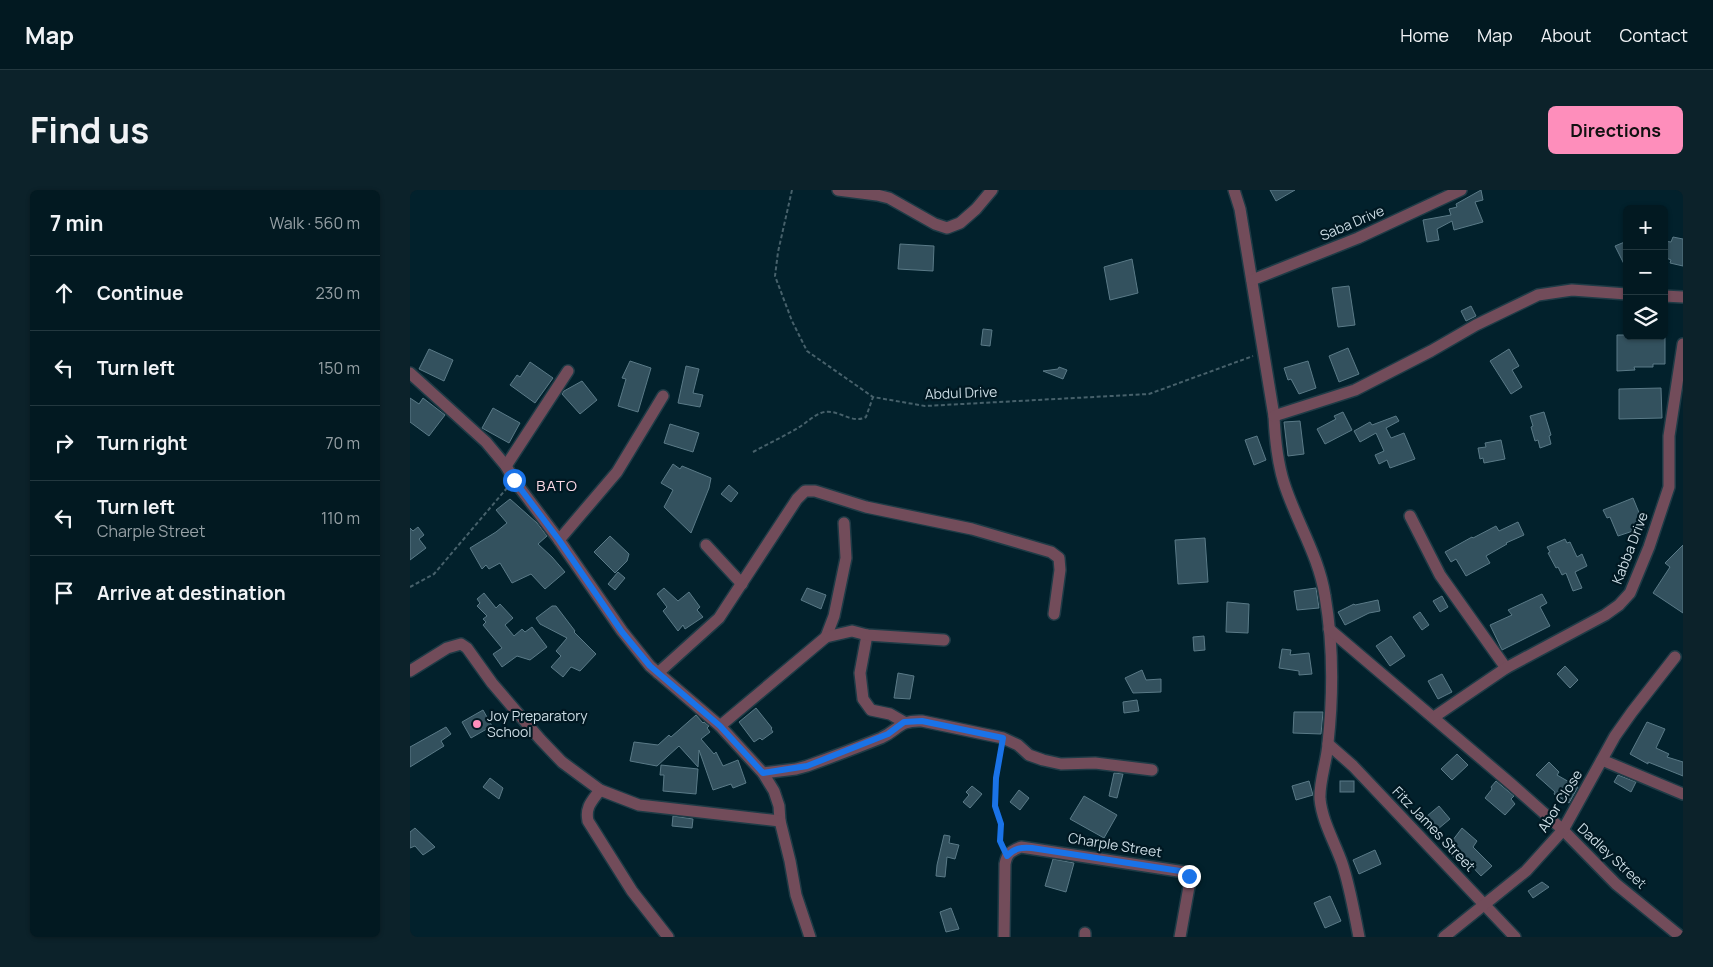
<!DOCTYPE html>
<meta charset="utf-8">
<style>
:root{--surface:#021921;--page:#0c222a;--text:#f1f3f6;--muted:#96a0a5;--line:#23383f;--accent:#fe8ebb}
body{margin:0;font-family:Manrope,sans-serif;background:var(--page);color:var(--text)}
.controls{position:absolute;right:15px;top:15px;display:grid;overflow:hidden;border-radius:8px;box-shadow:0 1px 4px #0004}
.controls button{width:45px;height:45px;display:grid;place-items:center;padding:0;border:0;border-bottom:1px solid var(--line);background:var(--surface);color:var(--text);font:25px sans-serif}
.stop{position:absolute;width:15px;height:15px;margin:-11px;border:4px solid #1a73e8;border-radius:50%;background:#fff}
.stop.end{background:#1a73e8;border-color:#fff;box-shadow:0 1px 5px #0008}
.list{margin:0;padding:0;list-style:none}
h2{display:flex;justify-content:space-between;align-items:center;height:65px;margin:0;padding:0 20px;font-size:21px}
h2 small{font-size:16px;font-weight:400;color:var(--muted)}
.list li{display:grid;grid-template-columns:32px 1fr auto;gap:15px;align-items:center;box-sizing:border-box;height:75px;padding:0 20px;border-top:1px solid var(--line)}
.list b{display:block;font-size:19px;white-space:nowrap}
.list p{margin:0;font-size:16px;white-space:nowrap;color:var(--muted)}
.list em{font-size:16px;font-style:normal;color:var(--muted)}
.icon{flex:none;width:28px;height:28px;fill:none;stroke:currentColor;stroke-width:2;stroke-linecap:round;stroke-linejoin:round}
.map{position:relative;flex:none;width:1273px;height:747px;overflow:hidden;border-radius:8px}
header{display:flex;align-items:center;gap:30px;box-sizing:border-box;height:70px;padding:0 25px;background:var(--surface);border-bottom:1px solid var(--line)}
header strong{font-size:24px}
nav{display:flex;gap:28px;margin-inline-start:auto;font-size:18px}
.intro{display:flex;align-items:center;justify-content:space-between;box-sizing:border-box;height:120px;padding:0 30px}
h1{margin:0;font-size:35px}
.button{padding:12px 22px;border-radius:8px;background:var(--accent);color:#111;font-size:18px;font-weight:700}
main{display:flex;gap:30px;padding:0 30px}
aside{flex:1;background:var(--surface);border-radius:8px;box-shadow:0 1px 4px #0004}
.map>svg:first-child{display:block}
</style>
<header>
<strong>Map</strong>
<nav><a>Home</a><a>Map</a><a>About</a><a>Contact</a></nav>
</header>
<div class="intro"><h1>Find us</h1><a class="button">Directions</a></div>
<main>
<aside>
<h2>7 min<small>Walk · 560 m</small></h2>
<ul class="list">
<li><svg class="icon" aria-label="ahead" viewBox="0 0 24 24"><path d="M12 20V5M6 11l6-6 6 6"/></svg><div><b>Continue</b></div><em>230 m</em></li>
<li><svg class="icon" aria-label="left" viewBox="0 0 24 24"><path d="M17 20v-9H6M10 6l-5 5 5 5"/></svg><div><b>Turn left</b></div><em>150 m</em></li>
<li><svg class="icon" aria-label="right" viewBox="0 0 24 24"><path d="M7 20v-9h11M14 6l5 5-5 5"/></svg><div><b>Turn right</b></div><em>70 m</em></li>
<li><svg class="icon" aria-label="left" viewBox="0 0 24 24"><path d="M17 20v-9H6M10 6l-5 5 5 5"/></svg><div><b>Turn left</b><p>Charple Street</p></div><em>110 m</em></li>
<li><svg class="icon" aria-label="arrive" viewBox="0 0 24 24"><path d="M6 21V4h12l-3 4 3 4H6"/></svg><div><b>Arrive at destination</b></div></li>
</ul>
</aside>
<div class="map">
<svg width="1273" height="747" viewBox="0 0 1273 747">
<rect width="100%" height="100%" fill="#02212c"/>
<!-- building -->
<g fill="#33515e" stroke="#5a7a87">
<path d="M860 0H885L866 11Z"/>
<path d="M1071 0 1073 10 1065 12 1073 32 1044 40 1042 31 1027 39 1029 50 1017 52 1013 30 1041 25 1039 19 1047 17 1046 14Z"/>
<path d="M1263 47 1273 49V76L1260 73 1261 70 1254 67V51L1261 52Z"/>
<path d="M1217 51V80L1205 56Z"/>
<path d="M490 54 524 56 523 81 488 79Z"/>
<path d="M722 69 728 103 700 110 694 77Z"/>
<path d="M939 96 945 135 928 137 922 98Z"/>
<path d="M1061 116 1066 126 1056 131 1051 121Z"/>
<path d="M573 139 582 140 580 156 571 155Z"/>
<path d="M1207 145H1217V146H1255V174H1243V177H1224L1225 180 1207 181Z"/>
<path d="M938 158 949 184 929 192 919 166Z"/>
<path d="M19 159 43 170 34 191 9 179Z"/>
<path d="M1099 159 1109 176 1102 180 1112 197 1101 204 1080 171Z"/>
<path d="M220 171 241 178 228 222 208 216 216 189 212 188Z"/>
<path d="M898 171 906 198 889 204 881 189 878 190 874 178Z"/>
<path d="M120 172 143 188 125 213 100 195 107 185 110 187Z"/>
<path d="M276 176 289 179 283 203 293 205 290 217 268 213Z"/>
<path d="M649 177 657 180 653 189 633 181 648 179Z"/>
<path d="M172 191 187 210 170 224 152 204 154 201Z"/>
<path d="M1251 198 1252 228 1209 229V199Z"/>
<path d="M0 208 9 214 13 208 35 225 19 246 0 232Z"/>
<path d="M83 218 110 233 99 253 72 238Z"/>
<path d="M933 222 942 240 915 254 907 239 926 229 924 226Z"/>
<path d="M1134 222 1141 245 1139 246 1141 254 1130 258 1128 250 1125 251 1121 237 1123 236 1120 226Z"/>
<path d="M986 226 989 231 976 238 981 248 994 243 1005 269 980 278 977 270 969 274 965 265 974 261 966 243 950 252 944 241 960 232 962 235Z"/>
<path d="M890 231 894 264 878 266 874 232Z"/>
<path d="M260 234 289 243 283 262 254 253Z"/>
<path d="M847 246 856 270 844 275 835 250Z"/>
<path d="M1091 250 1095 269 1074 273 1073 268 1070 269 1068 258 1076 257 1075 253Z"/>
<path d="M263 274 270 279 272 276 301 288 299 298 281 343 254 317 263 300 251 293Z"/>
<path d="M319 295 328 303 321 312 311 304Z"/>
<path d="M1223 308 1235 337 1208 346 1200 327 1197 328 1193 320Z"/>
<path d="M100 309 127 333 137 346 128 354 142 367 155 382 135 399 121 384 102 393 90 373 79 379 76 375 72 379 60 358 86 342 97 333 86 320Z"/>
<path d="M1108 332 1114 345 1096 353 1097 354 1076 366 1080 373 1056 386 1046 369 1041 372 1035 362 1062 347 1063 348 1086 336 1089 341Z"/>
<path d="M8 337 14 345 9 349 16 358 0 370V338L3 341Z"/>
<path d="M200 346 219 364 217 371 205 383 184 362Z"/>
<path d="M795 348 798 392 768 394 765 350Z"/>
<path d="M1155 349 1157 353 1160 352 1167 367 1172 364 1177 376 1165 382 1172 398 1163 401 1156 383 1152 385 1148 377 1146 378 1138 363 1140 362 1137 357Z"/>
<path d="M1273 355V423L1243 403 1260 377 1255 373Z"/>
<path d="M208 382 215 388 205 400 198 394Z"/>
<path d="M254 398 268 411 279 402 290 417 287 420 293 427 275 439 273 435 268 441 253 421 257 417 247 404Z"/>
<path d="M397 398 416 405 411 419 391 410Z"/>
<path d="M906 398 909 418 887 420 884 401Z"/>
<path d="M74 403 86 418 90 414 103 428 95 435 104 446 112 439 115 442 122 437 137 457 120 470 107 466 92 477 83 464 92 458 73 435 76 432 73 429 77 426 67 416 70 413 67 409Z"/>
<path d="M1132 404 1137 413 1130 417 1140 436 1092 460 1080 435 1102 425 1098 420Z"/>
<path d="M1032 406 1038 417 1030 422 1023 411Z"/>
<path d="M968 410 970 421 959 423 935 435 928 422 944 414 945 415Z"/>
<path d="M817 412 839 414 838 443 816 442Z"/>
<path d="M142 416H146L165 441 164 442 186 464 170 481 161 477 153 487 141 477 151 466 146 461 157 448 130 434 126 428Z"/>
<path d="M1010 422 1019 435 1012 440 1003 427Z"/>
<path d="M794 446 795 460 784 461 783 447Z"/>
<path d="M981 446 995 466 980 476 966 456Z"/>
<path d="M872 459 881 460 880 465 899 463 902 484 889 485V481L869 478Z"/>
<path d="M1155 476 1168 490 1160 498 1147 484Z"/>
<path d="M732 480 736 490 751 489V502L723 503 715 488Z"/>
<path d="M488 483 504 486 500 509 484 508Z"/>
<path d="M1032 484 1042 502 1028 509 1018 491Z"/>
<path d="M727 510 729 521 714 523 713 512Z"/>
<path d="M346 518 362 538 361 539 363 542 352 550 350 548 344 552 329 532Z"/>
<path d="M73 520 82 536 61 548 52 532Z"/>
<path d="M884 522H913L911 544 883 543Z"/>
<path d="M286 525 293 533 294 532 299 536 297 538 300 542 291 549 304 564 306 562 313 576 328 570 336 593 323 598 321 594 303 600 289 560 288 577 269 556 247 576 220 571 224 552 248 555 259 545 261 547Z"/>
<path d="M1237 532 1255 539 1246 558 1259 564 1257 567 1273 572V586L1238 572V574L1220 564Z"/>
<path d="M36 537 41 544 31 551 34 556 0 577V557Z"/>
<path d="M1047 564 1058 575 1042 590 1031 579Z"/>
<path d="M1139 572 1149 582 1147 585 1168 597 1159 613 1144 604 1145 602 1126 585Z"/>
<path d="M251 575 288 579 286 604 253 601 254 585H250Z"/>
<path d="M704 583 713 584 707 608 699 606Z"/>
<path d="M1208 585 1226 592 1221 602 1204 592Z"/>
<path d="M80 588 93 598 89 609 73 597Z"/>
<path d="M899 591 903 605 886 610 882 596Z"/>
<rect x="930" y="591" width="14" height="11"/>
<path d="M1086 591 1104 606 1101 609 1105 614 1095 625 1075 608 1082 599 1081 597Z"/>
<path d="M562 596 572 604 560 618 553 612 559 605 556 602Z"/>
<path d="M609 600 619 608 610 620 600 612Z"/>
<path d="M674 606 707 625 694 648 660 629Z"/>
<path d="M1029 616 1040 629 1022 644 1011 631Z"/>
<path d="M263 626 283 629 282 638 262 636Z"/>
<path d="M5 638 25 657 13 665 5 656 0 658V642Z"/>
<path d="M1052 638 1067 651 1063 657 1082 676 1071 686 1054 668 1050 674 1036 659Z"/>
<path d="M534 645 540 646 539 653 549 655 545 669 537 667 535 687 526 686 527 675Z"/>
<path d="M965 660 971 674 949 684 943 670Z"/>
<path d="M643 669 664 673 656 702 635 696Z"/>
<path d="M1132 692 1139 697 1123 708 1118 701Z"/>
<path d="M920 706 931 731 915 738 904 713Z"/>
<path d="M541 718 549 739 536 742 530 722Z"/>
</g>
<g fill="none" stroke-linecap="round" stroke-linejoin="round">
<!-- street casing -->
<g stroke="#1e3b46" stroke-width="14">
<g id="street">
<path d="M428 0 467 5 479 8 525 34 537 38 550 33 566 19 582 0"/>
<path d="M824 0 830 19 864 226C865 248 867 271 874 293 886 331 909 366 915 406 923 452 923 506 918 553 917 571 909 591 910 609 912 631 925 653 932 673 940 697 944 722 949 747"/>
<path d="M842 90 948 48 1051 0"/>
<path d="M1254 106 1273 107"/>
<path d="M0 183 76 252 96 276 104 290 149 350 212 441 240 476 310 536 353 583 364 601 369 616 370 631 380 671 386 705 400 747"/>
<path d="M864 226 945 200 1021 161 1066 135 1128 105 1162 100 1217 104"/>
<path d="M96 276 158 181"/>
<path d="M1000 326 1030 385 1096 478"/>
<path d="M149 350 207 282 253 206"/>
<path d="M296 355 332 394"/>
<path d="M919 439 1100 593 1153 640 1206 694 1271 747"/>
<path d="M457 445 450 483 453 509 461 520 480 524 494 532"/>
<path d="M416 447 424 426 436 368 434 333"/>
<path d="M0 481 37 458 51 454 57 458 82 493 130 549 152 572 190 600 229 615 370 631"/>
<path d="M248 483 309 428 387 309 395 301H405L456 317 562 339 641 362 649 368 650 380 644 424"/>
<path d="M1024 527 1096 478 1195 425 1209 415 1220 403 1239 357 1259 297V246L1273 154"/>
<path d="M310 536 416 447 442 441 457 445 534 450"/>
<path d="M918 554 943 576 1105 747"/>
<path d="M1192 570 1273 604"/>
<path d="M353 583 386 579 397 576C422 567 446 558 471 548 489 540 488 530 512 531L593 548 608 555 619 565 633 570 651 574 685 573 742 580"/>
<path d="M190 600C182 611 175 617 178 631L222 701 258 747"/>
<path d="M675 743V747"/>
<path d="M594 747 595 674C597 663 601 661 611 657L775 682 779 686 780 691 770 747"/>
<path d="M1034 747 1116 681 1153 640 1205 546 1222 522 1265 467"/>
</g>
</g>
<!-- path -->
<g stroke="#47616b" stroke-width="2" stroke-dasharray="4 2.5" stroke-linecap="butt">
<path d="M382 0 368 62 365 86 382 131 397 161 463 207 515 216 739 204 843 166"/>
<path d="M343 262C358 254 374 246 388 238 396 233 403 226 411 223 427 217 441 235 456 227L463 207"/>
<path d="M0 397 24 384 97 298"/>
<path d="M592 559 586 589 585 616 591 634 590 651 592 655"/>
</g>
<!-- street -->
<use href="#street" stroke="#724c5a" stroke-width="11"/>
</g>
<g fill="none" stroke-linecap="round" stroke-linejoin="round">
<!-- route -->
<path stroke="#1a73e8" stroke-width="6" d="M104 290 149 350 212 442 240 476 310 536 353 583 397 576 478 544 494 532 512 531 593 548 586 588 585 616 591 634 590 651 597 666C604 658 612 657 622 658L770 681 779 686"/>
</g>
<!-- markers -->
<circle fill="#fe8ebb" stroke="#001822" stroke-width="2" cx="67" cy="534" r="5"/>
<g text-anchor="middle" stroke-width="4.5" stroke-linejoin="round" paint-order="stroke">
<!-- street labels -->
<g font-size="14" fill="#cbdce4" stroke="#001822">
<text transform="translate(942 33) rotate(-23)" y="5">Saba Drive</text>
<text transform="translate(551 203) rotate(-2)" y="5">Abdul Drive</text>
<text transform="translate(1220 358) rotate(-69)" y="5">Kabba Drive</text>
<text transform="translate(1150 611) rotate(-58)" y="5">Abor Close</text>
<text transform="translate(1024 639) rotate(46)" y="5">Fitz James Street</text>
<text transform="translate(705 655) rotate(9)" y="5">Charple Street</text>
<text transform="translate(1202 666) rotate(43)" y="5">Dadley Street</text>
</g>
<!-- poi labels -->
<g font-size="14" fill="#cbdce4" stroke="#001822" text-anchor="start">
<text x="77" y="531">Joy Preparatory<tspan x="77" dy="16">School</tspan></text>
</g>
<!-- neighbourhood labels -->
<g font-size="15" letter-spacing="1" fill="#fbd9e5" stroke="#001822">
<text x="147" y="301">BATO</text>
</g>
</g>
</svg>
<div class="controls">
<button>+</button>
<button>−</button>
<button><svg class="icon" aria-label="layers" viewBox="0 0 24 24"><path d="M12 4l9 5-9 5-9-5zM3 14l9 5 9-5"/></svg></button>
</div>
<div class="stop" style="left:104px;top:290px"></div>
<div class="stop end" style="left:779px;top:686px"></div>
</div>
</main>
